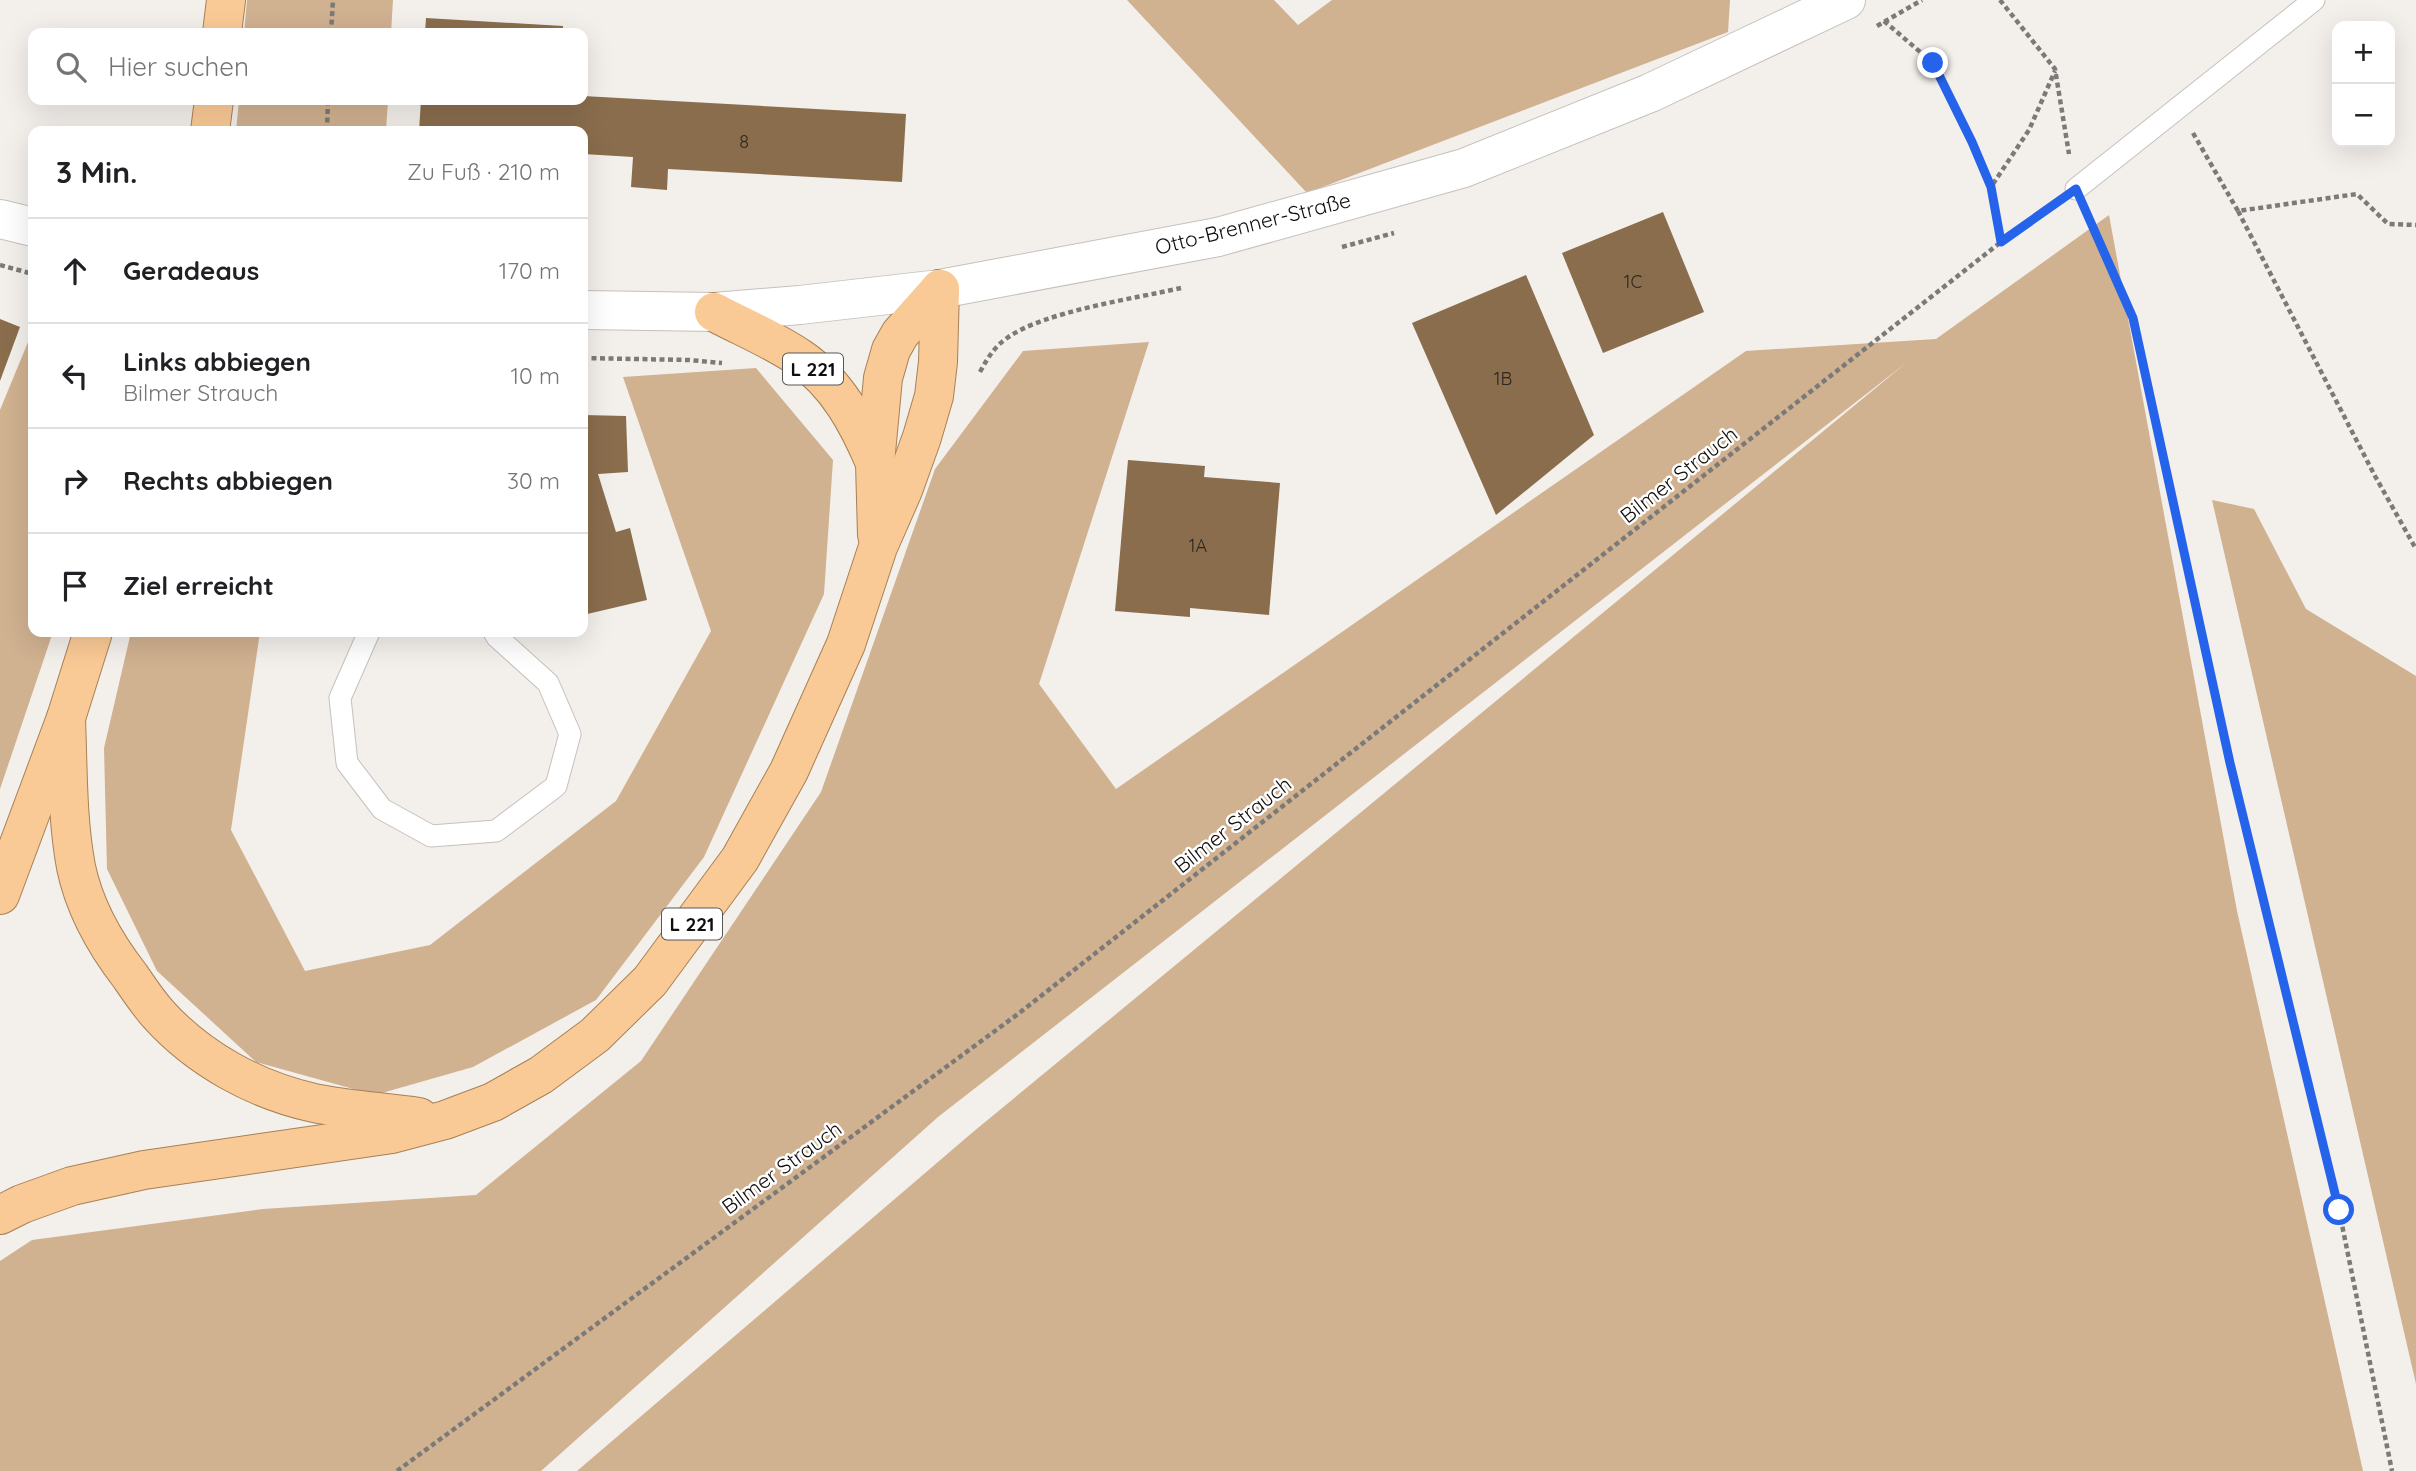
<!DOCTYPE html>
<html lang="de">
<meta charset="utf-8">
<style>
:root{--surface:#fff;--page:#f2f2f2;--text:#202124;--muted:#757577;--line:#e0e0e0}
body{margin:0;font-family:Quicksand,sans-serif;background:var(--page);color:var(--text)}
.controls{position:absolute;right:21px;top:21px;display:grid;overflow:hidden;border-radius:14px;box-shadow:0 7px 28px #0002}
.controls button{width:63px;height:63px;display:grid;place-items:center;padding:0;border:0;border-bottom:2px solid var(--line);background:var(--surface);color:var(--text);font:35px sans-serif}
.stop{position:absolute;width:21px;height:21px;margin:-16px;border:5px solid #2563eb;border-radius:50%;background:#fff}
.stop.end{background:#2563eb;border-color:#fff;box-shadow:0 2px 7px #0008}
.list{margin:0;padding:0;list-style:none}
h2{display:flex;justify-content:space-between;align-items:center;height:91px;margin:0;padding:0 28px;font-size:30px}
h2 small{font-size:23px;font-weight:400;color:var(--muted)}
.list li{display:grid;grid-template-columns:46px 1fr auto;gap:21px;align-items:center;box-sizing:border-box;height:105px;padding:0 28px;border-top:2px solid var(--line)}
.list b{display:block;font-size:26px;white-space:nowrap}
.list p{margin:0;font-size:23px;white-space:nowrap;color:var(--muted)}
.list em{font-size:23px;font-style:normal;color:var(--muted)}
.icon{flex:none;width:38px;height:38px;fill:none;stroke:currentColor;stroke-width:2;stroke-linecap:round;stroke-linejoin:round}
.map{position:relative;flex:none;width:2416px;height:1471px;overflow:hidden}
.search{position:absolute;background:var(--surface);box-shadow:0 7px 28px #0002;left:28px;top:28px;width:560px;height:77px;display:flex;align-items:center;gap:18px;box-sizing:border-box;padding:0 24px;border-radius:14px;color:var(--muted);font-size:26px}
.panel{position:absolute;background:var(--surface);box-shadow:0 7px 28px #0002;left:28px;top:126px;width:560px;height:511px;border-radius:14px}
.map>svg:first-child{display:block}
</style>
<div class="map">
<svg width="2416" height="1471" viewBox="0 0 2416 1471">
<rect width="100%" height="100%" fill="#f3efeb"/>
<!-- forest -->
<g fill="#d0b190">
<path d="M247 0H393L391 33H244Z"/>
<path d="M1127 0H1274L1298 25 1332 0H1730L1728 32 1307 193Z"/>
<path d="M239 100H388L386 131H236Z"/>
<path d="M2109 215 2237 911 2363 1471H577L973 1132 1906 363 938 1117 541 1471H0V1261L32 1240 263 1209 476 1195 641 1061 821 792 935 469 1023 351 1149 342 1039 684 1116 789 1746 351 1936 339Z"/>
<path d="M33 330V632H53L0 789V410Z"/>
<path d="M756 368 833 460 824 594 704 857 596 1000 473 1067 375 1095 256 1062 157 971 107 869 104 748 131 632H260L231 830 305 971 430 945 616 801 711 631 623 377Z"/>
<path d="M2212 500 2254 509 2306 609 2416 676V1384Z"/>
</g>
<!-- building -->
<g fill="#8a6d4d">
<path d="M426 18 563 26V33H425Z"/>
<path d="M583 96 906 114 902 182 668 169 667 190 631 187 633 157 583 154V131H419L421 100H583Z"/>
<path d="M1663 212 1704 312 1603 353 1562 253Z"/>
<path d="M1526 275 1594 435 1496 515 1412 323Z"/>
<path d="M0 319 20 327 0 381Z"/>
<path d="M583 415 626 416 628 472 598 474 616 532 630 528 647 600 583 615Z"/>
<path d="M1128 460 1205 466 1204 477 1280 483 1269 615 1190 608V617L1115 611Z"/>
</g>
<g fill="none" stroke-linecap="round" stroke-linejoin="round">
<!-- service casing -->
<g stroke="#c5c1bd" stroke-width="23">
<g id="service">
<path d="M2076 189 2314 0"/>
<path d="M369 632 340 698 347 763 382 809 431 836 496 831 556 786 570 734 548 683 497 637 494 632"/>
</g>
</g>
<!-- minor casing -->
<g stroke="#c5c1bd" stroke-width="40">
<g id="minor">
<path d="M0 219 33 227"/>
<path d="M583 310 714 312 800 305 940 289 1218 237 1464 168 1650 93 1846 0"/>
</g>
</g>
<!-- trunk casing -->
<g stroke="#a78056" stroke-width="40">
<g id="trunk">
<path d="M222 33 226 0"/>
<path d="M210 131 214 100"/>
<path d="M714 312C742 327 774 340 800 358 837 383 858 423 875 463"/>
<path d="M877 535 875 463 883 378 891 350 900 334 940 289"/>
<path d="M66 718C68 768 67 819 76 867 84 906 106 945 130 976 139 989 148 1003 159 1015 199 1059 255 1090 314 1103 348 1110 384 1112 419 1117"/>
<path d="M0 895 66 718 93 632"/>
<path d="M0 1215 22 1204 72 1186 144 1170 392 1134 445 1120 493 1102 541 1075 595 1035 650 981 740 859 789 771 846 644 878 547 903 490 922 437 934 396 938 362 940 289"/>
</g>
</g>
<!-- path -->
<g stroke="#7c7a78" stroke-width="4.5" stroke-dasharray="5 3.5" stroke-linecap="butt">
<path d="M2000 0 2055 69 2069 154"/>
<path d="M1884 21 1933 63 1972 142 1991 187"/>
<path d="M1877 26 1922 0"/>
<path d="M331 33 333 0"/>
<path d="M327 131 328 100"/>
<path d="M2193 133 2238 211 2357 194 2388 224 2416 225"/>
<path d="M2238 211 2375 476 2416 549"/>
<path d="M2087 215 2133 318 2230 763 2339 1210 2392 1471"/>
<path d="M2001 242 1991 187 2029 130 2055 71"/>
<path d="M1342 247 1394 233"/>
<path d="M0 265 33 274"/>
<path d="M583 358 689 360 722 363"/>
<path d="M980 372C987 359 994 347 1007 338 1045 311 1133 299 1181 288"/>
<path d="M397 1471 1018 1014 2001 242 2052 206"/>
</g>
<!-- service -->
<use href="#service" stroke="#fff" stroke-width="21"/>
<!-- minor -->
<use href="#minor" stroke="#fff" stroke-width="38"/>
<!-- trunk -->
<use href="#trunk" stroke="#faca96" stroke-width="38"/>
</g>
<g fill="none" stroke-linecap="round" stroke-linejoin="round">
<!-- route -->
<path stroke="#2563eb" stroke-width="9" d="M1933 63 1972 142 1991 187 2001 242 2076 189 2133 318 2230 763 2339 1210"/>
</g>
<g text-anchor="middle" stroke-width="5" stroke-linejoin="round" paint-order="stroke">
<!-- number labels -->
<g font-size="18" fill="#2e261e">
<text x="744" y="148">8</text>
<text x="1633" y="288">1C</text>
<text x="1503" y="385">1B</text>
<text x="1198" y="552">1A</text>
</g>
<!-- shield labels -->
<g fill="#fff" stroke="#585756" stroke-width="2">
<rect x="783" y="353.5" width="60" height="31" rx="5"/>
<rect x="662" y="908.5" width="60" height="31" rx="5"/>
</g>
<g font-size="19" font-weight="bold" fill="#100f0e">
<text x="813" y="376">L 221</text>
<text x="692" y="931">L 221</text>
</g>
<!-- street labels -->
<g font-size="21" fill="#100f0e" stroke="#fff">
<text transform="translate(1253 224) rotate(-14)" y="7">Otto-Brenner-Straße</text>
<text transform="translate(1679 475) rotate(-38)" y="7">Bilmer Strauch</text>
<text transform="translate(1233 825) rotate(-38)" y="7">Bilmer Strauch</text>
<text transform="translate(782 1168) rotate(-36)" y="7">Bilmer Strauch</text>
</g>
</g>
</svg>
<div class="controls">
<button>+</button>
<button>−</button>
</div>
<div class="stop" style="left:2339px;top:1210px"></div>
<div class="stop end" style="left:1933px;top:63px"></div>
<div class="search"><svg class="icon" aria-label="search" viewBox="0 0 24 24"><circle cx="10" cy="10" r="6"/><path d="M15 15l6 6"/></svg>Hier suchen</div>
<section class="panel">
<h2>3 Min.<small>Zu Fuß · 210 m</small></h2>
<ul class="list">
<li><svg class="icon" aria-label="ahead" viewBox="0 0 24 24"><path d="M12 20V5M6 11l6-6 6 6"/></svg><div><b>Geradeaus</b></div><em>170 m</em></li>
<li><svg class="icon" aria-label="left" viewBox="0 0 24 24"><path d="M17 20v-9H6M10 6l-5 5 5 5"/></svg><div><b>Links abbiegen</b><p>Bilmer Strauch</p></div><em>10 m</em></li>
<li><svg class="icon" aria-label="right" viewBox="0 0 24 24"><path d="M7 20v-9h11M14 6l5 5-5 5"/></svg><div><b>Rechts abbiegen</b></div><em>30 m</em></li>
<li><svg class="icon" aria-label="arrive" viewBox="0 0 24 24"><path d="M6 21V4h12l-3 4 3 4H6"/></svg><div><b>Ziel erreicht</b></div></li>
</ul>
</section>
</div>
